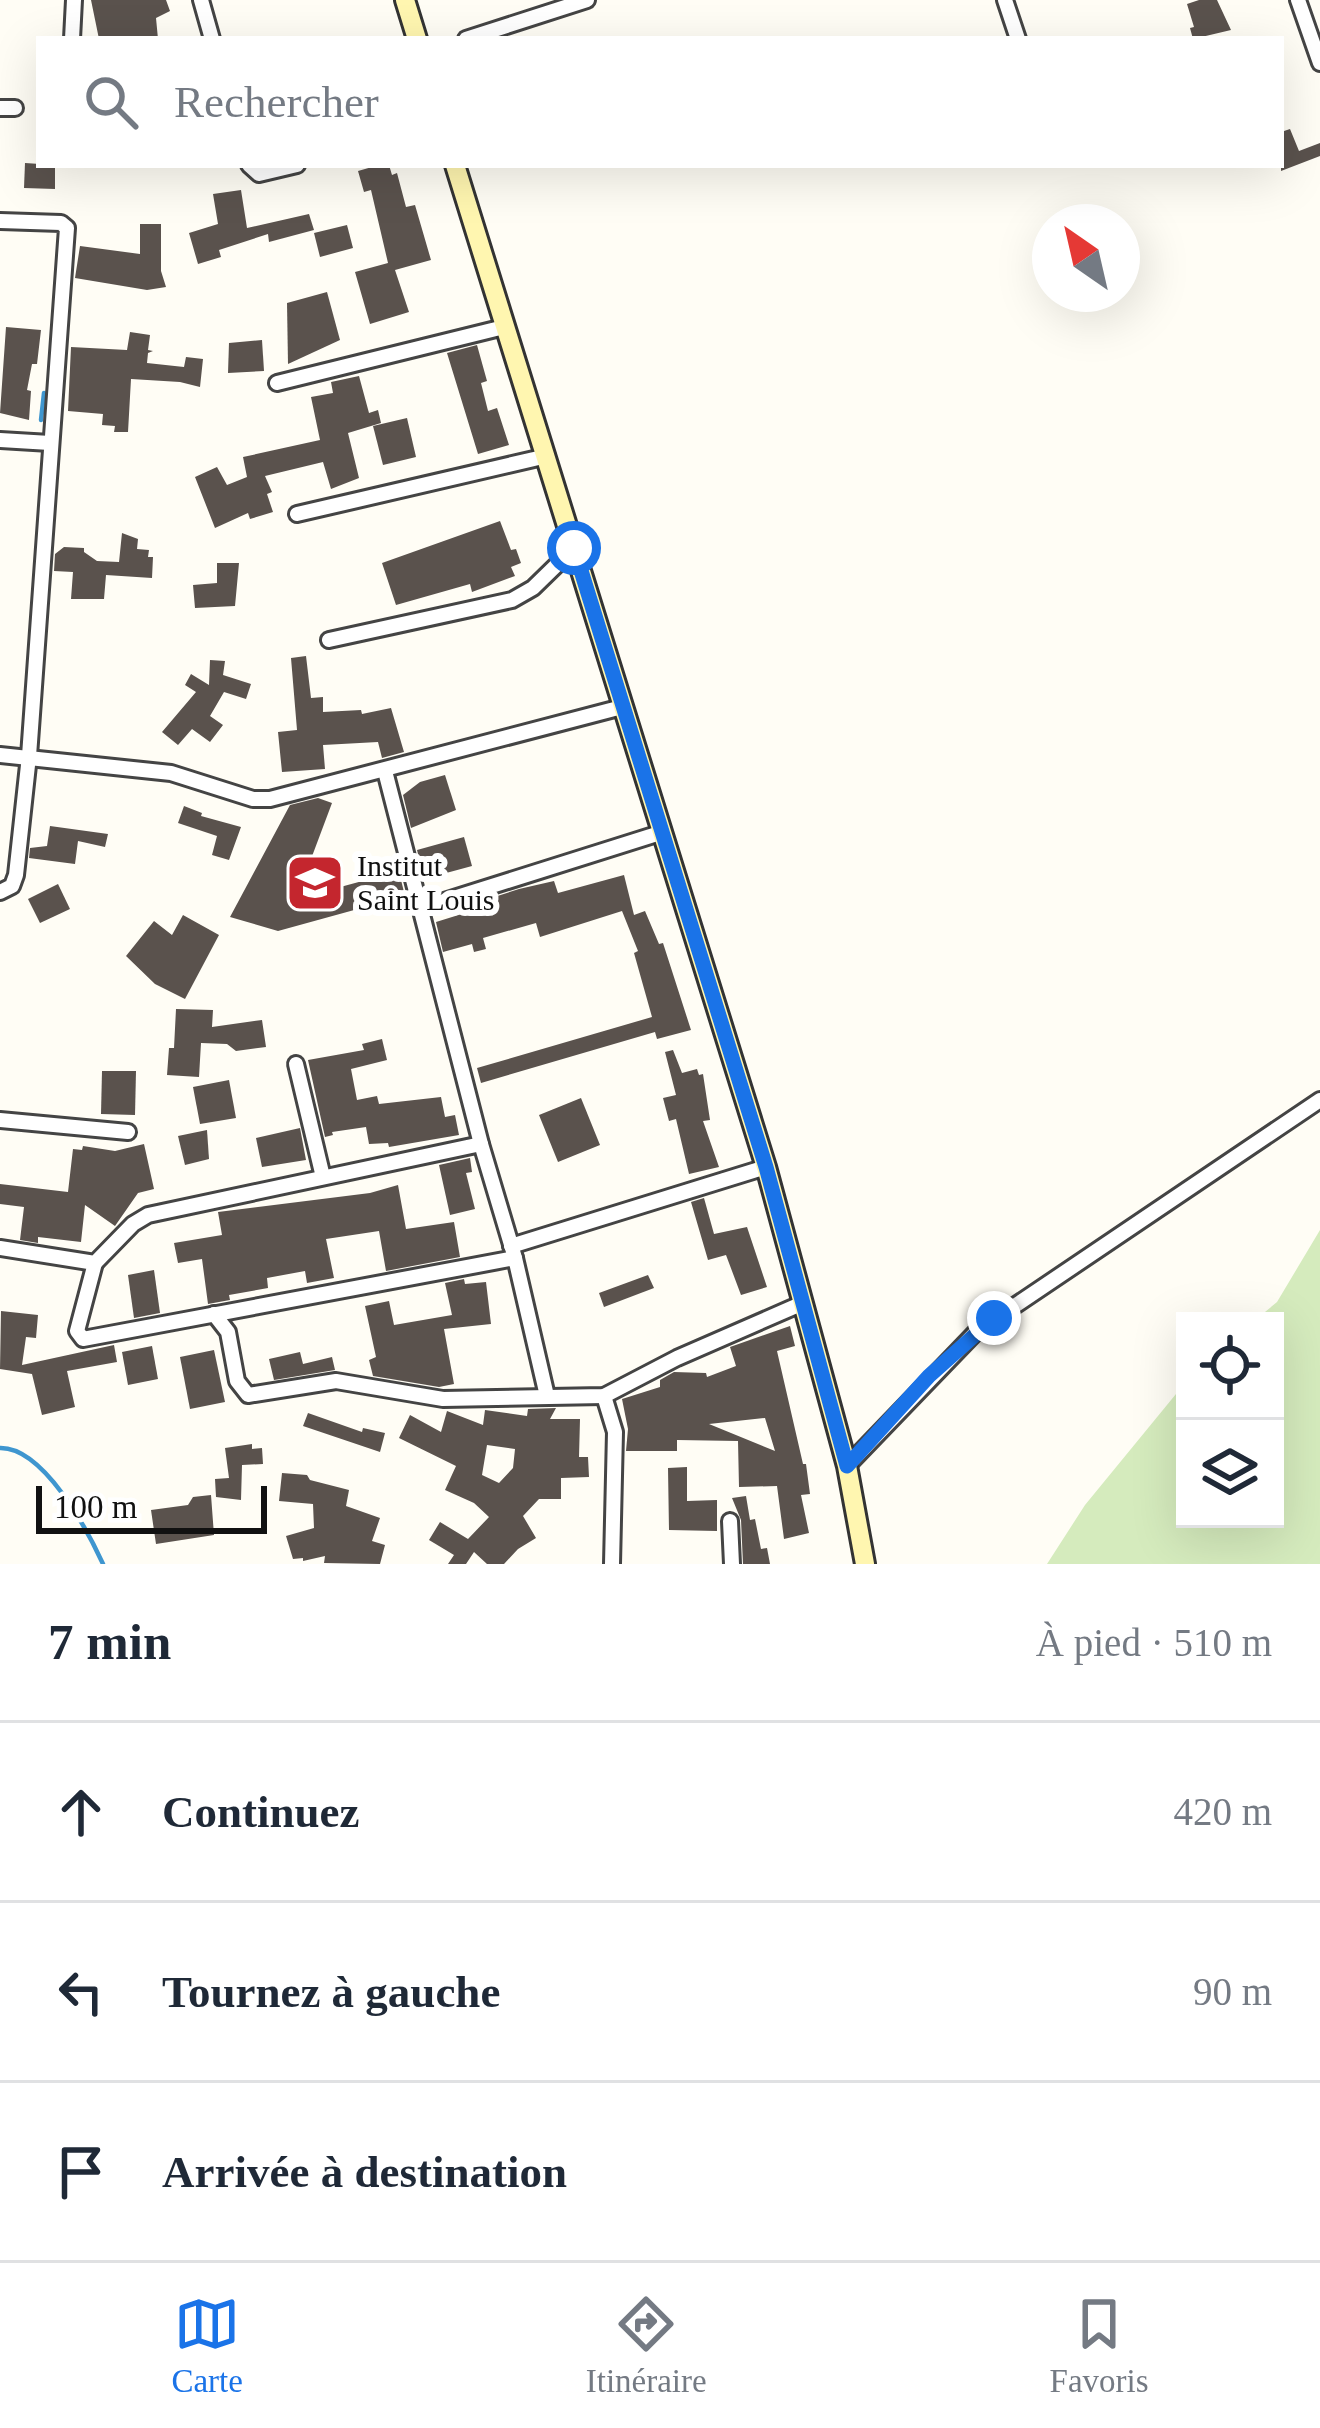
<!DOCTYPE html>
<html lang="fr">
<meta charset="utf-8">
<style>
:root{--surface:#fff;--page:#f6f6f7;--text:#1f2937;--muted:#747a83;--line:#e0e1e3;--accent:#1a73e8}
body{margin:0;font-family:Georgia,serif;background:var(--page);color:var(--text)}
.controls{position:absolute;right:36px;bottom:36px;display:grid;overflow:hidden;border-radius:0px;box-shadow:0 12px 48px #0002}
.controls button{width:108px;height:108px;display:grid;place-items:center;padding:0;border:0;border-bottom:3px solid var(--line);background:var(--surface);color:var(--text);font:60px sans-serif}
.compass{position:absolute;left:1032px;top:204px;width:108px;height:108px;border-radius:50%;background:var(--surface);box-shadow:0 12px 48px #0002;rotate:326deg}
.scale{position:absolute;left:36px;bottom:30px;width:231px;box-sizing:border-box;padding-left:12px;border:6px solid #111;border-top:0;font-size:33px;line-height:42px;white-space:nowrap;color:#111;-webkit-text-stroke:9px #fff;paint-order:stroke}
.stop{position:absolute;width:36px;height:36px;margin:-27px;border:9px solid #1a73e8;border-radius:50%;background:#fff}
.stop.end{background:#1a73e8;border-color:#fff;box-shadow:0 3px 12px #0008}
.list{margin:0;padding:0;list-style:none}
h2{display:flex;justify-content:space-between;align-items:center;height:156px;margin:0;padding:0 48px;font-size:51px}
h2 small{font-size:39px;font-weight:400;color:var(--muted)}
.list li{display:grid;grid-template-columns:78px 1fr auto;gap:36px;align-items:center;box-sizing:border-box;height:180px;padding:0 48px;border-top:3px solid var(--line)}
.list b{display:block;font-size:45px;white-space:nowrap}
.list em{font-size:39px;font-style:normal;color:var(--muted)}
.icon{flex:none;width:66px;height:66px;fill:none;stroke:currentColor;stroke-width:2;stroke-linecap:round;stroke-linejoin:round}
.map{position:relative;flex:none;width:1320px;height:1564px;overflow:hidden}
.search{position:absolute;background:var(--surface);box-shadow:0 12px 48px #0002;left:36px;right:36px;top:36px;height:132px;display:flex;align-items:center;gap:30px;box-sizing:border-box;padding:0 42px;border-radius:0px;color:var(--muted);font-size:45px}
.sheet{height:696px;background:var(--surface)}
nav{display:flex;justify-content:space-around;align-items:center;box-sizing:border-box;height:168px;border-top:3px solid var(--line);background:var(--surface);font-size:33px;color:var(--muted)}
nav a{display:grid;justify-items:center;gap:6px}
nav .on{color:var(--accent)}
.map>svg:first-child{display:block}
</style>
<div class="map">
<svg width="1320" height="1564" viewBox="0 0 1320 1564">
<rect width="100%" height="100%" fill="#fffdf5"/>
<!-- green -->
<path fill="#d5ebbd" d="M1320 1230V1564H1047L1085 1505 1185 1383V1519H1275V1321H1254L1277 1302Z"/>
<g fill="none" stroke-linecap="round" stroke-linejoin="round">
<!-- stream -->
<g stroke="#3f96cf" stroke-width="4.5">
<path d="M41 420 44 393"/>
<path d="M0 1448C43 1447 87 1529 103 1564"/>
</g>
</g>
<!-- building -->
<g fill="#5a524d" fill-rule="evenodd">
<path d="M91 0H166L170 11 156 18 158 39H99Z"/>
<path d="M1199 0H1217L1231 30 1193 39 1190 28 1194 27 1187 4Z"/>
<path d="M1290 129 1299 151 1320 143V156L1281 171V132Z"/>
<path d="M25 163 55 165V189L24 188Z"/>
<path d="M379 165H389L392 175 397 173 406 207 415 205 431 260 395 270 409 312 370 324 355 272 388 263 371 190 364 192 358 171Z"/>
<path d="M241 190 247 228 309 214 314 230 269 242 268 234 219 250 221 257 198 264 189 233 218 224 213 194Z"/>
<path d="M140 224H161V271L166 287 147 290 75 278 80 246 140 254Z"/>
<path d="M347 225 353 248 320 257 314 233Z"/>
<path d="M327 292 340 340 288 364 287 303Z"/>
<path d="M6 327 41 330 37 364H32L27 390 31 391 29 420 0 413Z"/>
<path d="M130 332 150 335 148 350 153 351 148 353 147 363 184 367 186 357 203 359 200 387 180 382 131 379 128 432H114L115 426 102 425 103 414 68 411 71 347 127 350Z"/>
<path d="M262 340 264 371 228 373 229 343Z"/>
<path d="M477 345 487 381 481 383 488 411 497 408 509 445 478 454 447 353Z"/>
<path d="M359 376 369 413 378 410 381 423 348 433 359 478 331 489 323 462 265 476 272 492 267 494 273 512 250 519 248 513 215 528 195 477 217 467 227 485 247 477 243 457 320 440 311 397 333 393 331 382Z"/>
<path d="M407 418 416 457 383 465 373 426Z"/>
<path d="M500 521 511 550 516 549 521 563 511 567 515 576 472 592 470 584 396 605 382 563Z"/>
<path d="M122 533 138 539 137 549 149 550 148 557H153L152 578 106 575 104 599H71L73 572 54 571 55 554 64 547 84 548V552L97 561 119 562Z"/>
<path d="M217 563H239L235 606 195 608 193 585 217 583Z"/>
<path d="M306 656 311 698 323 697V712L361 710 362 714 391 708 404 752 382 758 378 742 323 745 325 769 282 772 278 732 297 730 291 658Z"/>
<path d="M210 660 225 661 223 675 251 684 246 699 224 692 210 716 223 725 210 742 192 729 178 745 162 732 196 692 185 685 191 674 209 685Z"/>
<path d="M445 775 456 810 411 828 403 795 420 782Z"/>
<path d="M318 798 332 803 296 899 392 873 388 858 395 856 405 896 278 931 230 917 290 805Z"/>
<path d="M184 806 202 813 201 816 241 827 229 860 212 855 217 836 178 823Z"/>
<path d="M50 826 108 834 105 847 78 841 75 864 29 858 30 848 47 846Z"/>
<path d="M464 837 472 866 424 879 417 850Z"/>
<path d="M624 875 634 915 645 911 659 944 663 943 691 1030 657 1039 655 1032 481 1083 477 1068 652 1017 634 953 638 951 622 911 540 937 536 923 483 938 486 949 474 952 472 944 443 952 436 922 465 913 463 907 519 889 554 881 558 893Z"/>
<path d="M58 884 70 909 40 923 28 899Z"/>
<path d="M183 915 219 935 185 999 155 984 126 956 154 921 172 935Z"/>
<path d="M176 1009 213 1010 212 1027 262 1020 266 1047 236 1051 227 1044 201 1043 199 1077 167 1075 169 1048H174Z"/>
<path d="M382 1039 387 1060 351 1069 357 1100 377 1096 379 1104 441 1097 445 1117 455 1115 459 1135 389 1147 388 1143 369 1144 366 1127 332 1132 333 1135 325 1137 308 1060 364 1050 362 1044Z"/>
<path d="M673 1050 682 1073 697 1069 699 1075 703 1074 710 1120 703 1121 719 1167 689 1174 676 1119 669 1121 663 1098 676 1095 665 1052Z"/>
<path d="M102 1071H136L135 1115 101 1114Z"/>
<path d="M229 1080 236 1118 200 1124 193 1087Z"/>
<path d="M581 1098 600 1145 558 1162 539 1115Z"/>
<path d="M300 1128 306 1160 262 1167 256 1138Z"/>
<path d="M207 1130 209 1159 185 1165 178 1136Z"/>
<path d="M144 1144 154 1189 138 1193 115 1226 85 1205 81 1242 38 1237V1243L20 1240 24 1207 0 1204V1184L68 1192 73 1149 82 1150 83 1146 115 1151Z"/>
<path d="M470 1158 472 1172 466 1173 475 1209 450 1215 439 1165Z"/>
<path d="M398 1185 406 1229 454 1222 460 1257 386 1271 379 1231 326 1239 334 1278 307 1283 305 1271 267 1278 268 1288 229 1295 230 1300 208 1304 202 1259 178 1263 174 1243 222 1235 218 1212 370 1193Z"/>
<path d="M704 1198 714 1234 747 1227 767 1287 741 1295 726 1255 708 1260 691 1202Z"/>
<path d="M154 1270 160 1313 134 1318 128 1275Z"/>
<path d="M648 1275 654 1288 604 1307 599 1293Z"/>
<path d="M464 1279 465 1284 486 1282 491 1324 444 1329 454 1384 439 1387 373 1376 369 1360 376 1357 365 1306 389 1301 394 1325 452 1315 445 1283Z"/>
<path d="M1 1311 38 1315 36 1338 26 1337 22 1365 114 1345 117 1362 67 1371 75 1407 42 1415 32 1374 0 1369Z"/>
<path d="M790 1326 795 1346 777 1351 803 1464H806L810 1494 801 1495 809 1533 784 1539 777 1486 739 1487 738 1441 677 1440V1451H626L628 1429 622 1399 660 1387V1380L674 1372 706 1373 707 1377 736 1366 730 1347ZM765 1418 775 1451 709 1424Z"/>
<path d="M152 1346 158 1379 128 1385 122 1352Z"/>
<path d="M214 1350 225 1402 190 1409 180 1357Z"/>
<path d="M300 1352 303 1364 332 1357 335 1370 274 1380 269 1359Z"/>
<path d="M556 1408 550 1419H580L579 1457H588L589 1477 561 1478V1499H539L523 1516 536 1538 518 1549 504 1564H487L474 1552 466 1564H448L454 1555 429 1540 440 1522 468 1539 489 1517 474 1503 445 1490 456 1466 399 1438 410 1415 441 1432 447 1411 483 1425 485 1410 527 1416 528 1409ZM487 1445 515 1449 513 1468 499 1483 482 1475Z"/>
<path d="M308 1413 362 1432 363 1428 385 1433 380 1452 303 1426Z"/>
<path d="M252 1444V1449L262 1448 263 1464 242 1465 241 1500 216 1497 215 1479 229 1478 225 1448Z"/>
<path d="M687 1467V1501L717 1500V1531L669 1530 668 1468Z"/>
<path d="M282 1473 307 1475 310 1480 349 1490 346 1506 380 1518 372 1541 385 1545 380 1564 324 1563 325 1556 303 1561V1558L293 1559 286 1536 314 1528 313 1504 279 1501Z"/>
<path d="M211 1495 214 1535 156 1544 151 1510 188 1505 193 1497Z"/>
<path d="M746 1496 750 1520 755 1519 761 1549 767 1548 770 1564H743L741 1520 732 1498Z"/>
</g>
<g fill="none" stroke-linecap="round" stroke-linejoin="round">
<!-- minor casing -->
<g stroke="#444" stroke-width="20">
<g id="minor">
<path d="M201 0 212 39"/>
<path d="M1005 0 1018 39"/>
<path d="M1298 0 1320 63"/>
<path d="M72 39 74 0"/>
<path d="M466 39 587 0"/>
<path d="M0 108H15"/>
<path d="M249 165 259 174 297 165"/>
<path d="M0 221 61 223 67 228 29 756 16 875 12 886 0 892"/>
<path d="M277 383 504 327"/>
<path d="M0 440 50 443"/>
<path d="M297 514 547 456"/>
<path d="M329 640 512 600 533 588 574 548"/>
<path d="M0 755 171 773 253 799H270L622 707"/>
<path d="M385 771 481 1144 515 1258 547 1396"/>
<path d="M422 908 660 833"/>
<path d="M296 1064 323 1177"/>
<path d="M0 1120 128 1132"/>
<path d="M511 1246 766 1167"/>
<path d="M0 1248 95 1263 133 1224 148 1215 481 1144"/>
<path d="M95 1263 77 1331 83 1339 515 1258"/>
<path d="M214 1314 228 1332 237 1381 248 1395 336 1381 443 1399 604 1396 677 1358 803 1303"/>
<path d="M604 1396 615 1432 612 1564"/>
<path d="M847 1466 976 1332 1320 1100"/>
<path d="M730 1521 732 1564"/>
</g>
</g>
<!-- secondary casing -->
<g stroke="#333" stroke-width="24">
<g id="secondary">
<path d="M405 0 417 39"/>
<path d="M455 165 766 1167 847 1466 865 1564"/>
</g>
</g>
<!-- minor -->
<use href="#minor" stroke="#fff" stroke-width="14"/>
<!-- secondary -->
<use href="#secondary" stroke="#fff6b0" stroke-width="18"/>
</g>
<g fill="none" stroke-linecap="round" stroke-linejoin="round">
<!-- route -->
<path stroke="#1a73e8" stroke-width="15" d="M574 548 766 1167 847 1466 929 1376 994 1318"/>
</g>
<!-- icons -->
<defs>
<g id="school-square" transform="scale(3)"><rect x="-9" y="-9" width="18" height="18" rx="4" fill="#c4262e" stroke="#fff"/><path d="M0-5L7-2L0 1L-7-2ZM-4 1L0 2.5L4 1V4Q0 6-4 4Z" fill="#fff"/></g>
</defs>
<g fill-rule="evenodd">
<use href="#school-square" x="315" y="883"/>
</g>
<g text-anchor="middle" stroke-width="12" stroke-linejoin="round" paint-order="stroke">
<!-- poi labels -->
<g font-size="30" fill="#111" stroke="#fff" text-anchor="start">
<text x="357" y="876">Institut<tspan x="357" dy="34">Saint Louis</tspan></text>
</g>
</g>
</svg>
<div class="controls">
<button><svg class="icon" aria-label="locate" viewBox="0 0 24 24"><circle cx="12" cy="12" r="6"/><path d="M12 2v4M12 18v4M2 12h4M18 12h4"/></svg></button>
<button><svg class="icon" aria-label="layers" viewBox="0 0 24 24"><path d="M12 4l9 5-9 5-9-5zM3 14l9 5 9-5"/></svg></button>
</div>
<svg class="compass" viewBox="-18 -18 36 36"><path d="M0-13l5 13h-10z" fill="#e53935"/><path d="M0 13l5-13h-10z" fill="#747a83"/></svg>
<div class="scale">100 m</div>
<div class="stop" style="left:574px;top:548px"></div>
<div class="stop end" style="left:994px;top:1318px"></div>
<div class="search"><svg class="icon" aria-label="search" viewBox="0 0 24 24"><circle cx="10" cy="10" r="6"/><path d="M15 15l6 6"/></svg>Rechercher</div>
</div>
<section class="sheet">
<h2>7 min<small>À pied · 510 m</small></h2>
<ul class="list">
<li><svg class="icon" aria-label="ahead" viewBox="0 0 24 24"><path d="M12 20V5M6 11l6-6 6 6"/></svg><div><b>Continuez</b></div><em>420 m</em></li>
<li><svg class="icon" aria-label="left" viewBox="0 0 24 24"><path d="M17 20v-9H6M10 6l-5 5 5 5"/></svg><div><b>Tournez à gauche</b></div><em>90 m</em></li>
<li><svg class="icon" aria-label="arrive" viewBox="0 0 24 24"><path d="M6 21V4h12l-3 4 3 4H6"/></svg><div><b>Arrivée à destination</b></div></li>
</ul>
</section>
<nav>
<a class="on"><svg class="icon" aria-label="map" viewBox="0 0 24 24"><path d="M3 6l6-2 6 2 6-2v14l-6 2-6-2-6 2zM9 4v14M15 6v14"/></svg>Carte</a>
<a><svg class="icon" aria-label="directions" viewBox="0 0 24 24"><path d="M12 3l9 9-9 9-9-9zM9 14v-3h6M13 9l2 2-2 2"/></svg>Itinéraire</a>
<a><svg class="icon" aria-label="saved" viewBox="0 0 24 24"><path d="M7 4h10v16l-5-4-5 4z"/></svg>Favoris</a>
</nav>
